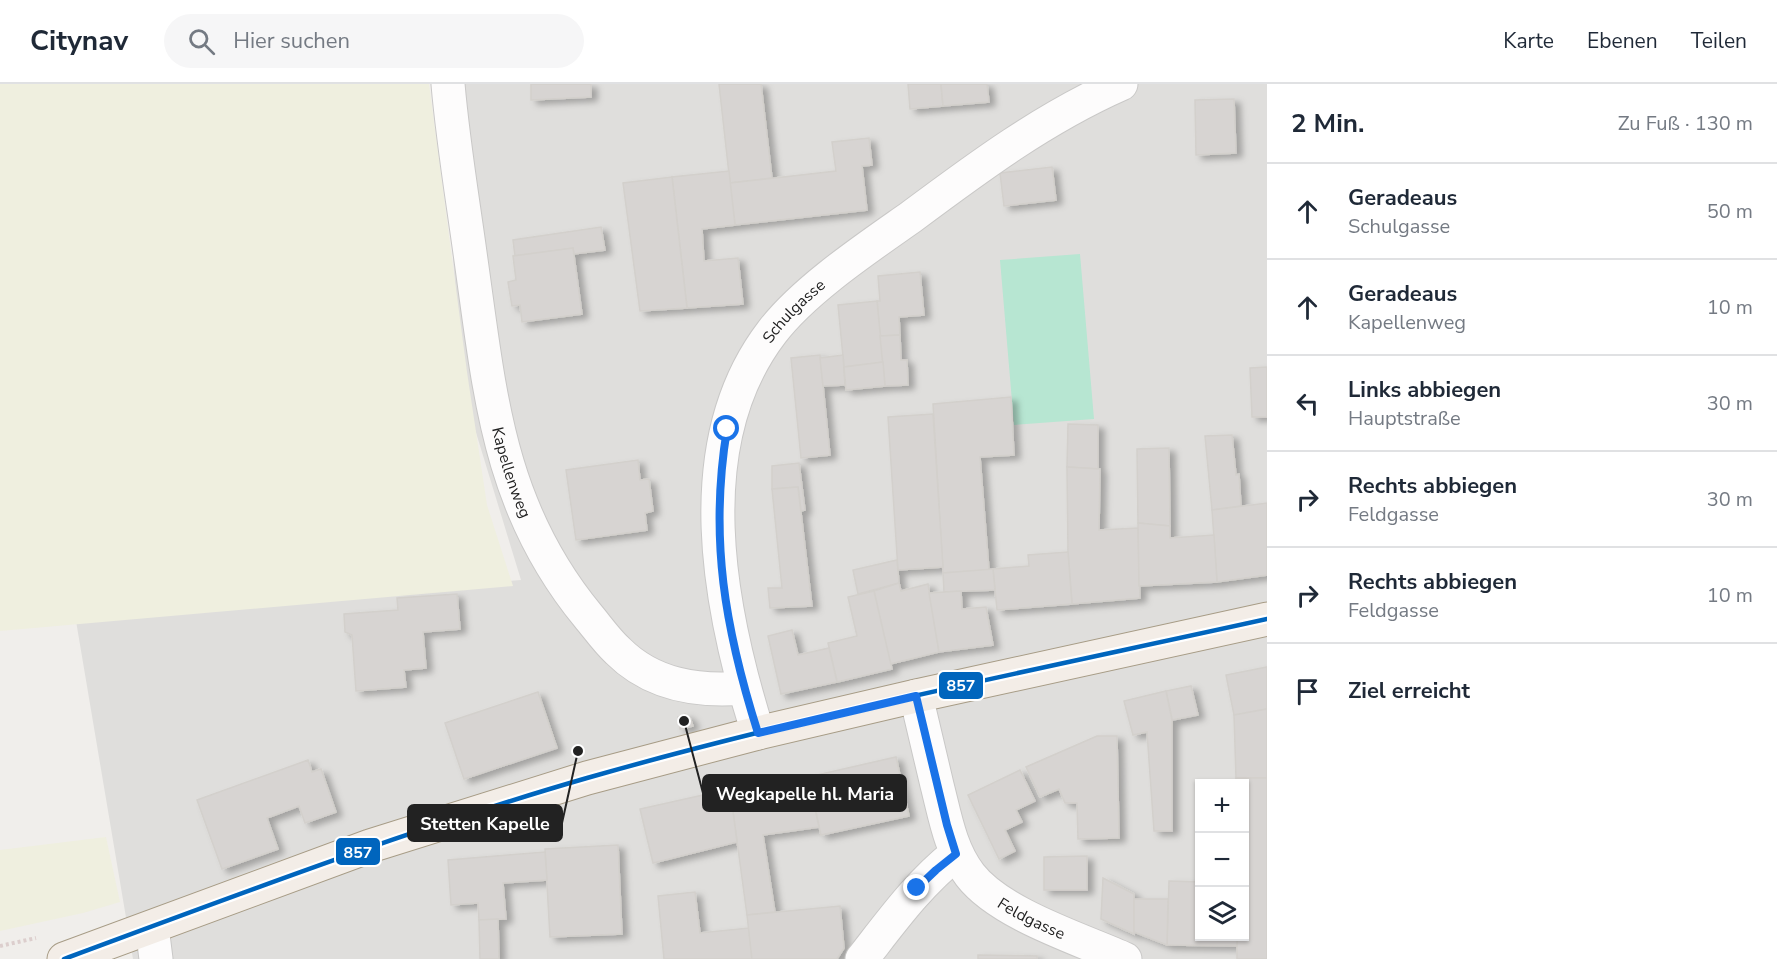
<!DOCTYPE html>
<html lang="de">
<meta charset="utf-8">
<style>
:root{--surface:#fff;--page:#f6f6f7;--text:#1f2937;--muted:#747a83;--line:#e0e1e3}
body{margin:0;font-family:"Nunito Sans",sans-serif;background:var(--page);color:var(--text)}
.controls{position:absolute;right:18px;bottom:18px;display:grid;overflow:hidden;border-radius:0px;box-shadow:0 2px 4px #0004}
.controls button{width:54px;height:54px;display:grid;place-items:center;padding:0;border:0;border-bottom:2px solid var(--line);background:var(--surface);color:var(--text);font:30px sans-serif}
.stop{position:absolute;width:18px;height:18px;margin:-14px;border:4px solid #1a73e8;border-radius:50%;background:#fff}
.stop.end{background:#1a73e8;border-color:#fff;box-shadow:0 2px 6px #0008}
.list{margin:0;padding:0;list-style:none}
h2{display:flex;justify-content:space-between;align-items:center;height:78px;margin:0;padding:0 24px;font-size:26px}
h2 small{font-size:20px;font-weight:400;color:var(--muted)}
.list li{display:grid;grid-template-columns:39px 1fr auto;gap:18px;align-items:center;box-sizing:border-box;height:96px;padding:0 24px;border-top:2px solid var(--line)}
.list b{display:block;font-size:22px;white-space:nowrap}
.list p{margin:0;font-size:20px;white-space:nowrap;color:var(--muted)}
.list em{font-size:20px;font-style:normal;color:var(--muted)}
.icon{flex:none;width:33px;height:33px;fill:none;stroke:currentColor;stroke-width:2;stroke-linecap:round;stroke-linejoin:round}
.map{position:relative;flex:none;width:1267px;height:875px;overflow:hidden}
header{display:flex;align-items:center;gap:36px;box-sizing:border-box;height:84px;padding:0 30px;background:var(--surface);border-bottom:2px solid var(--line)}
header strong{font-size:28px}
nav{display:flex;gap:33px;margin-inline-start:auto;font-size:21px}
.search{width:420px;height:54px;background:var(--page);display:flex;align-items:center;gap:15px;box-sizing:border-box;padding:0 21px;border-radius:33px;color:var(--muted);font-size:22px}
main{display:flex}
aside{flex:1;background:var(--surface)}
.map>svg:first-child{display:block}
</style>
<header>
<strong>Citynav</strong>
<div class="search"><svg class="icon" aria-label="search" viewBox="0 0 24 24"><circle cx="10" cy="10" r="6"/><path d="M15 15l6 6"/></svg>Hier suchen</div>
<nav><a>Karte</a><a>Ebenen</a><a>Teilen</a></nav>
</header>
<main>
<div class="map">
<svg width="1267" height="875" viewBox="0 0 1267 875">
<defs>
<filter id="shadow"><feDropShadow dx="6" dy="4" stdDeviation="3" flood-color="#0004"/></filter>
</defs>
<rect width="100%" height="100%" fill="#f0eeeb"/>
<!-- residential -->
<path fill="#dfdedc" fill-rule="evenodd" d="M440 0H1267V875H133L75 531 521 496 463 306ZM1200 700H1244V852H1200Z"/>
<!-- farmland -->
<g fill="#efefdf">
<path d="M0 0H429L467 288 487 421 513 502 0 547Z"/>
<path d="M106 753 120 818 83 829 0 847V766Z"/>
</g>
<!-- pitch -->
<path fill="#b7e6d2" d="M1080 170 1094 335 1014 341 1000 176Z"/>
<!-- building -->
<g fill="#d7d4d2" stroke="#d3d0cc" stroke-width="1.5" filter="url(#shadow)">
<path d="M531 0H591V13L531 16Z"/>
<path d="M719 0H761L772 94 730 99Z"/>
<path d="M908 0H941L943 22 910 25Z"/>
<path d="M941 0H987L989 18 943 22Z"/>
<path d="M1234 15 1236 69 1196 71 1195 16Z"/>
<path d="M869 54 872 81 862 82 867 126 735 141 730 99 836 87 832 58Z"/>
<path d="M1052 83 1056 116 1004 122 1000 89Z"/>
<path d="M729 87 735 141 702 145 704 177 738 174 743 220 687 224 672 93Z"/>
<path d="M672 93 687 224 640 227 623 99Z"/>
<path d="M601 143 605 166 574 170 573 164 515 172 513 156Z"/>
<path d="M573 164 582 230 522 238 520 221 512 222 508 198 516 196 513 172Z"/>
<path d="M920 188 924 231 899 233 900 251 880 252 877 217H880L878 192Z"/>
<path d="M877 217 883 278 844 283 838 221Z"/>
<path d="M900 251 901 276H907L908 301 885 302 880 252Z"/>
<path d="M820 271 830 371 801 374 791 274Z"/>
<path d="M843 271 845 301 823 302 820 274Z"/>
<path d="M883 278 885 302 846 306 844 283Z"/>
<path d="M1267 283V333H1252L1250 284Z"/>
<path d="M1011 313 1014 371 980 373 989 486 943 489 933 320Z"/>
<path d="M933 330 943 483 898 486 888 333Z"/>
<path d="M1068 340 1098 341V385L1067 383Z"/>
<path d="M1232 351 1236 391 1239 390 1241 422 1212 426 1205 352Z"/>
<path d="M1169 364 1170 442 1138 439 1137 365Z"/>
<path d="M638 376 640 396 649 395 653 427 645 429 647 446 576 456 566 386Z"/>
<path d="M799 379 805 426 801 427 798 403 772 405V382Z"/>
<path d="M1067 383 1100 385 1099 446 1138 444 1140 514 1072 520 1068 468Z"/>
<path d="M798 403 812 522 770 524 768 504H782L772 405Z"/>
<path d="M1267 419V491L1217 498 1212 426Z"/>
<path d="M1138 439 1170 442V454L1214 451 1217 498 1139 502Z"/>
<path d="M1068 468 1072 520 997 526 993 485 1029 482 1028 471Z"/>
<path d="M897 476 899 499 858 510 853 486Z"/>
<path d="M993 485 995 506 944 508 943 489Z"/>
<path d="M899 499 901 507 928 500 939 568 890 580 874 507Z"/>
<path d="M874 507 892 585 837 598 828 559 857 552 848 513Z"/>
<path d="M961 507 962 525 986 523 993 561 939 568 929 509Z"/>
<path d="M457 510 460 545 423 548 426 584 404 586 406 603 356 607 352 551 345 548 344 530 398 526 397 514Z"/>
<path d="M792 546 798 571 829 564 837 598 781 610 768 552Z"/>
<path d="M1267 583V625L1234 631 1226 591Z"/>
<path d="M1191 602 1198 631 1172 636 1166 607Z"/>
<path d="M1166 607 1172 636V747H1154L1147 648 1133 651 1124 617Z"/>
<path d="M538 608 557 664 464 695 445 639Z"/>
<path d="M1267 625V694H1236L1234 631Z"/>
<path d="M685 630 690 634 693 642 680 645 678 633Z"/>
<path d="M1097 652H1117L1119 754 1078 755 1077 719H1065L1059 705 1040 713 1026 683Z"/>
<path d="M896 673 909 732 821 751 808 693Z"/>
<path d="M308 676 312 688 321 685 336 728 305 739 299 722 267 734 278 765 222 785 197 716Z"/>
<path d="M1020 686 1035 717 1016 726 1022 738 1005 746 1015 767 999 775 968 711Z"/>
<path d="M808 693 819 743 763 751 775 828 747 831 730 705Z"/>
<path d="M1236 694H1267V875H1237V852H1244V700H1236Z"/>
<path d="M730 705 737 758 653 779 640 725Z"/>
<path d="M618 761 622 850 550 853 545 765Z"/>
<path d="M545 768 547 796 503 799 506 835 479 836 478 819 451 821 448 776Z"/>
<path d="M1087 772V806H1044V773Z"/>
<path d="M1103 794 1134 810V850L1101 835Z"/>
<path d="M1169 797 1200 798V852H1237V862L1167 861Z"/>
<path d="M695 808 700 849 749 844 752 875H664L658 812Z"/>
<path d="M1134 815H1168L1167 861 1134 848Z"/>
<path d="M840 822 844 864 837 875H752L747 831Z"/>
<path d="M498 835 499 875H480L479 836Z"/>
<path d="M978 871 1037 872V875H978Z"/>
</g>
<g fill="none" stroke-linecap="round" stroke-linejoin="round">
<!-- minor casing -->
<g stroke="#c9c8c7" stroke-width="35">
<g id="minor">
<path id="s1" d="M448 0C453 59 463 117 471 176 490 310 498 423 588 532 598 544 607 557 618 567 652 601 697 608 744 604"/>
<path id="s2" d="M916 612C923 641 930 671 937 701 945 732 950 765 970 791 1000 830 1080 855 1125 875"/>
<path id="s3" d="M758 649C719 525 686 360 772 248 804 206 867 164 911 133 978 83 1044 34 1121 0"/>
<path d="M152 843 156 875"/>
<path d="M862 875C891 838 918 800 956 770"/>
</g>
</g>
<!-- major casing -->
<g stroke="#a79c86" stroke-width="35">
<path id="major" d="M64 875 370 762 587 694 758 649 916 612 1267 535"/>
</g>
<!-- path -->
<path stroke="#dccecd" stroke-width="4" stroke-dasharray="3 3" stroke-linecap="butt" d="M0 862 36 854"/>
<!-- minor -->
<use href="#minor" stroke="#fdfcfc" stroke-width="33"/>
<!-- major -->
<use href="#major" stroke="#f3ede7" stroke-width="33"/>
<!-- bus-1 casing -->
<g stroke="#fff" stroke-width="9">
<path id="bus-1" d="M64 875C237 811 410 745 587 694 811 630 1040 585 1267 535"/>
</g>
<!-- bus-1 -->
<use href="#bus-1" stroke="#0065bd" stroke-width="4.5"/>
</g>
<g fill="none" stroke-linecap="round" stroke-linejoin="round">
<!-- route -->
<path stroke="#1a73e8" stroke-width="8" d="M727 345C709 454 725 545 758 649L916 612 947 741 956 770 936 786 917 804"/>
</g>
<g text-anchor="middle" stroke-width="4.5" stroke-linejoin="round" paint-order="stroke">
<!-- street labels -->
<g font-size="16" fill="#222" stroke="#fff">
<text dy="6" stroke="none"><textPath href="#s3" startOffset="447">Schulgasse</textPath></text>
<text dy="6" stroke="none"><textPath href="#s1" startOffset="394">Kapellenweg</textPath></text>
<text dy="6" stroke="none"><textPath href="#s2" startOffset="264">Feldgasse</textPath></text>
</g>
</g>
<!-- callouts -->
<path fill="none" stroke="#222" stroke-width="2" d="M684 637L703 709M578 667L562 739"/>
<g fill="#222" stroke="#fff" stroke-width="2">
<circle cx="684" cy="637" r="6"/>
<circle cx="578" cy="667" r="6"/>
</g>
<g fill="#222" stroke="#222" stroke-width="2">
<rect x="703" y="691" width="203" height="36" rx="6"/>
<rect x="408" y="721" width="154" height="36" rx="6"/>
</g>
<g font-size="18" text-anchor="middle" font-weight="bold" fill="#fff">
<text x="805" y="716">Wegkapelle hl. Maria</text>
<text x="485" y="746">Stetten Kapelle</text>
</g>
<g stroke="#fff" stroke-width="2">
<rect x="938" y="587" width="46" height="29" rx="6" fill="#0065bd"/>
<rect x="335" y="753" width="46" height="29" rx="6" fill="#0065bd"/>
</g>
<g font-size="16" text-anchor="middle" font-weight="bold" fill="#fff">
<text x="961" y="607">857</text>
<text x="358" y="774">857</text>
</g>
</svg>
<div class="controls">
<button>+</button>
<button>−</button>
<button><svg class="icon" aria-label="layers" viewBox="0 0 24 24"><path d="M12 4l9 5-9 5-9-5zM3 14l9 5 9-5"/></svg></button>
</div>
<div class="stop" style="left:727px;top:345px"></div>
<div class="stop end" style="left:917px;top:804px"></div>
</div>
<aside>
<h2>2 Min.<small>Zu Fuß · 130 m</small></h2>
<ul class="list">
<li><svg class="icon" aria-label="ahead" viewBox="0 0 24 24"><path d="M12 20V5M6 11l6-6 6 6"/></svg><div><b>Geradeaus</b><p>Schulgasse</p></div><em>50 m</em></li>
<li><svg class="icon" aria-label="ahead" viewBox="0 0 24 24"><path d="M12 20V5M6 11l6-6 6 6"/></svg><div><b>Geradeaus</b><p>Kapellenweg</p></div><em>10 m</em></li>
<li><svg class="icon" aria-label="left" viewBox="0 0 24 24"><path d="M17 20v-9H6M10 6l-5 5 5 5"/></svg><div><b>Links abbiegen</b><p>Hauptstraße</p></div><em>30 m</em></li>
<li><svg class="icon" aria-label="right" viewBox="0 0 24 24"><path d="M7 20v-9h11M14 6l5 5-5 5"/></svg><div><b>Rechts abbiegen</b><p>Feldgasse</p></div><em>30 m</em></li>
<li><svg class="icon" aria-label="right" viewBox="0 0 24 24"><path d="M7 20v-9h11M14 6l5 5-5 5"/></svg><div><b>Rechts abbiegen</b><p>Feldgasse</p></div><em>10 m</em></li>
<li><svg class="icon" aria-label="arrive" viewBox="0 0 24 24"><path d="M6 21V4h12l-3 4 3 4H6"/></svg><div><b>Ziel erreicht</b></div></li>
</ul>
</aside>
</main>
